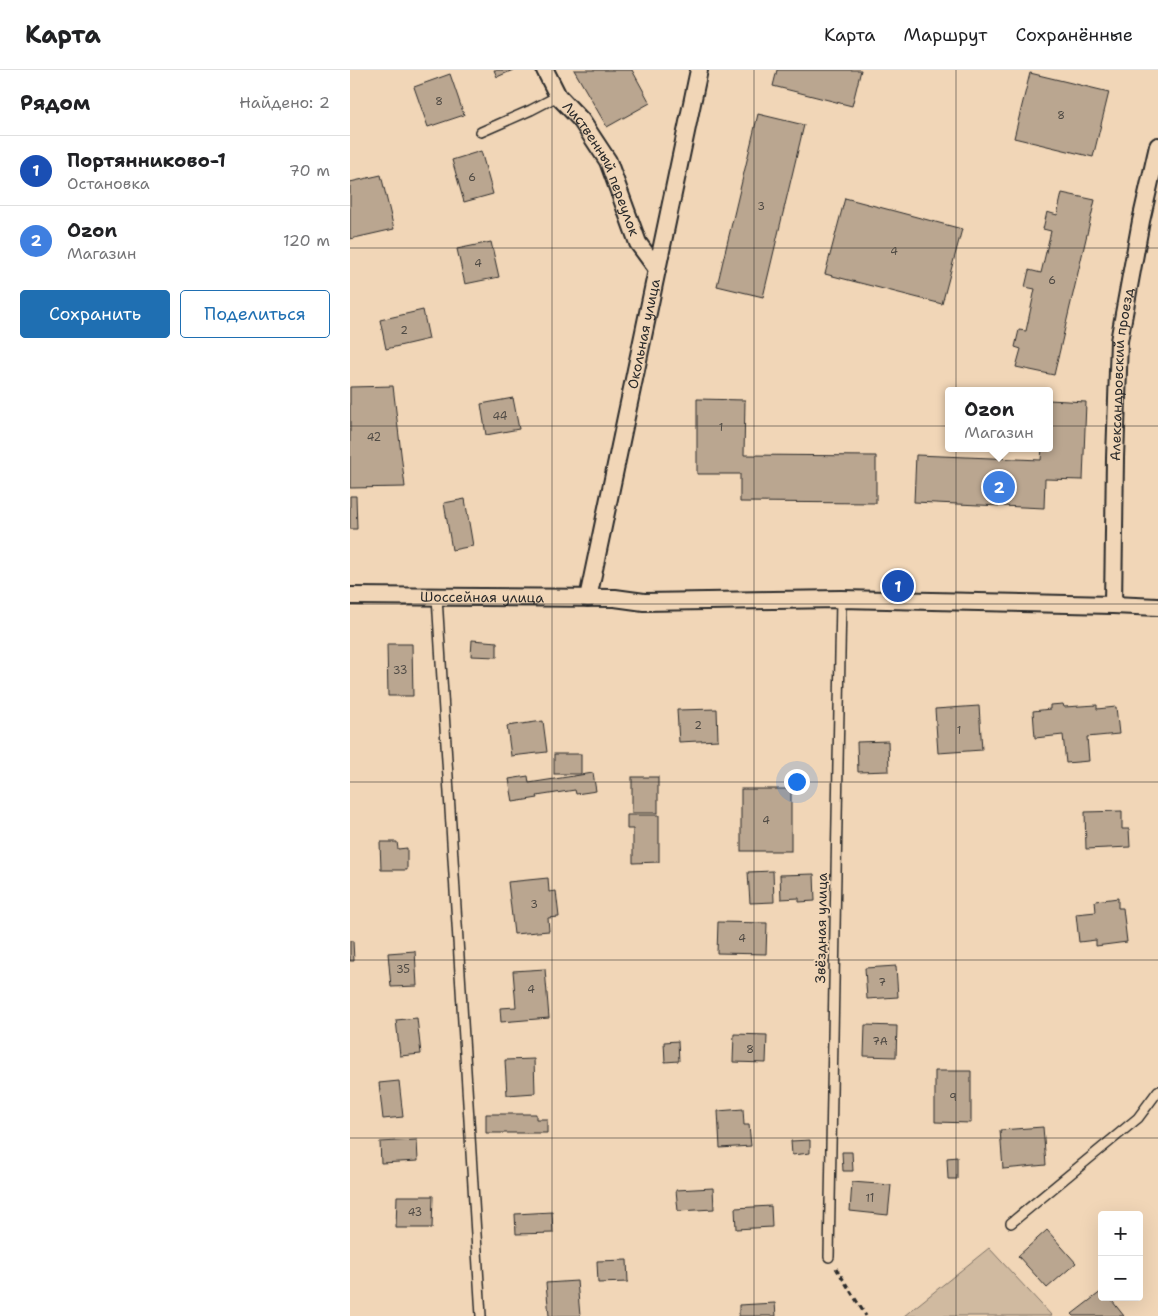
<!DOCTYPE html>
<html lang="ru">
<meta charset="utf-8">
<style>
:root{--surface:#fff;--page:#f2f2f2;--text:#202124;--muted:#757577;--line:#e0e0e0;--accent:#1f6fb2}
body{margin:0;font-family:"Shantell Sans",sans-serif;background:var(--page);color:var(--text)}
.controls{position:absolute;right:15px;bottom:15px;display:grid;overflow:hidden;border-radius:5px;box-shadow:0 5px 20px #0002}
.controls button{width:45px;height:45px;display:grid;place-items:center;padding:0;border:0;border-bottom:1px solid var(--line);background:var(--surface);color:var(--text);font:25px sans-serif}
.you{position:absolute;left:446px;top:711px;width:18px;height:18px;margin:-12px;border:4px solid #fff;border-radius:50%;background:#1a73e8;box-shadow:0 0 0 8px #1a73e833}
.badge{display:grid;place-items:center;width:32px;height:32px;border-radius:50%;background:var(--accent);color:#fff;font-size:16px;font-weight:700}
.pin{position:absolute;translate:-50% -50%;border:2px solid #fff;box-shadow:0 1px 5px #0006}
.popup{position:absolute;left:595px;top:317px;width:108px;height:65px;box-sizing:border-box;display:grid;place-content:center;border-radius:5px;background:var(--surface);filter:drop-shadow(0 1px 4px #0005);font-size:16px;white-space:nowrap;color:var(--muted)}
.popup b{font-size:19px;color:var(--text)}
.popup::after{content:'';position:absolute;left:50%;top:100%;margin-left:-10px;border:10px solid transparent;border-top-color:var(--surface)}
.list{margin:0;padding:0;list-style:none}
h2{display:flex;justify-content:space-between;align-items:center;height:65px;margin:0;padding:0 20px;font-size:21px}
h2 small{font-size:16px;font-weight:400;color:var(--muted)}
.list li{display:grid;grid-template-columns:32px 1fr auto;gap:15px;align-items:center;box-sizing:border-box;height:70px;padding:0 20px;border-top:1px solid var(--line)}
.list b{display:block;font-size:19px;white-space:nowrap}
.list p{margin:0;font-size:16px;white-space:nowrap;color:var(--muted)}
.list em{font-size:16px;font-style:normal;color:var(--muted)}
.actions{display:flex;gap:10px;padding:15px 20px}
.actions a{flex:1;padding:11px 0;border:1px solid var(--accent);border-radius:5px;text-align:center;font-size:18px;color:var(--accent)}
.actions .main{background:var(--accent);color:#fff}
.map{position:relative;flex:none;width:808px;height:1246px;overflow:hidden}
header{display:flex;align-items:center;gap:30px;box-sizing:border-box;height:70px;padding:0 25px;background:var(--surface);border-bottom:1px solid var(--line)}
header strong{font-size:24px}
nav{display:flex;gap:28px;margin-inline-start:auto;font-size:18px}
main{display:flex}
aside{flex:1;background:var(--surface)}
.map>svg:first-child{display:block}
</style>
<header>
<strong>Карта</strong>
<nav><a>Карта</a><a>Маршрут</a><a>Сохранённые</a></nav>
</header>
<main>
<aside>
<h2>Рядом<small>Найдено: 2</small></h2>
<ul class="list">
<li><span class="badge" style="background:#1a4fb4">1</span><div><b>Портянниково-1</b><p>Остановка</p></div><em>70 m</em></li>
<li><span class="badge" style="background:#3f7fe0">2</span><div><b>Ozon</b><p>Магазин</p></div><em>120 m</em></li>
</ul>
<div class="actions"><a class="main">Сохранить</a><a>Поделиться</a></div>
</aside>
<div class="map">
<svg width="808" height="1246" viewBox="0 0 808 1246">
<rect width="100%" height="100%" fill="#f1d6b7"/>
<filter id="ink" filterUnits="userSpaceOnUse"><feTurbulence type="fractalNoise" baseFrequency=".02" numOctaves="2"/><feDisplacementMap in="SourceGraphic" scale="10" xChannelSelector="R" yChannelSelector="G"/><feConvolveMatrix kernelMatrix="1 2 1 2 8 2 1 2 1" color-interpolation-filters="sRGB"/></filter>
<g filter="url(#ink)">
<!-- green -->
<path fill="#d0baa0" stroke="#7e7266" d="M639 1178 702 1246H554Z"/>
<!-- building -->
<g fill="#baa690" stroke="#2b2b2b">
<path d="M144 0H163L147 7Z"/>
<path d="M224 0H282L300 33 257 57Z"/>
<path d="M427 0H511L502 36 423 16Z"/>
<path d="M680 3 759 22 743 87 664 68Z"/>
<path d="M100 4 114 45 78 57 64 17Z"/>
<path d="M408 44 454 55 413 227 367 216Z"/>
<path d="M131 81 143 124 114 132 102 90Z"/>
<path d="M31 105 44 159 0 169V112Z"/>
<path d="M712 123 745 130 704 305 666 297 671 279 665 277 669 260 676 261 685 219 675 217 679 200 691 203 701 161 693 159 697 142 707 145Z"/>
<path d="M495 128 612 159 592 234 475 204Z"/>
<path d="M141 172 149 207 115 214 107 179Z"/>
<path d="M73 240 79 269 36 279 30 250Z"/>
<path d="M43 316 55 417 0 418V317Z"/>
<path d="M163 328 169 359 136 365 131 334Z"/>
<path d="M347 329 395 330 394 385 526 386V433L390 432V404H347Z"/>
<path d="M699 330 736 332 733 410 695 409 694 438 564 432 566 385 691 390 692 378H699Z"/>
<path d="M0 426H6L7 459H0Z"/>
<path d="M115 429 123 476 102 480 94 433Z"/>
<path d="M122 570 147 572V587L121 586Z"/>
<path d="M37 574H62L63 626H38Z"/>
<path d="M713 634 714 637 747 635V639L766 637 769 664 737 667 739 691 716 693 713 665 685 668 683 641 700 639V635Z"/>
<path d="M629 636 632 680 588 683 585 639Z"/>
<path d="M367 639 368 670 329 672 327 640Z"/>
<path d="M193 651 197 682 161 686 157 656Z"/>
<path d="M538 671 539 701 508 702 507 672Z"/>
<rect x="204" y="684" width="27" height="20"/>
<path d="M243 703 246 721 226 724 225 720 187 726 188 728 163 732 159 709 178 706 179 713Z"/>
<rect x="282" y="707" width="26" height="36"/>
<rect x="391" y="719" width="50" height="62"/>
<path d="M772 741V759H779L780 777 736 779 735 742Z"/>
<path d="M277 745H309V792L283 793V759H277Z"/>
<path d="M30 772H47L48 779 57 778V800H31Z"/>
<path d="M423 801 424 832 400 833 398 802Z"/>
<path d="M464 804 465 831 449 832V828L431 829 430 805Z"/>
<path d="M198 808 199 822 206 821 209 847 198 848 199 861 164 864 158 812Z"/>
<path d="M768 828V838H773L777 872 746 876V870L729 872 726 844 746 842 745 831Z"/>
<path d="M368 852 417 853 416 884 367 883Z"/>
<path d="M0 871H3L4 891H0Z"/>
<path d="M65 881 67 916 41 917 38 883Z"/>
<path d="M546 896 548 927 517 929 515 898Z"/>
<path d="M195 899 199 948 151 952 150 938 166 937 163 901Z"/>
<path d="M67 948 71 984 50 986 46 950Z"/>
<path d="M515 955 547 956 546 987 514 986Z"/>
<path d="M384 964 417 965 416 993 383 992Z"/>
<path d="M328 971 329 991 315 992 314 972Z"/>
<path d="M184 989 185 1023 157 1025 155 990Z"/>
<path d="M585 1001H621V1053L585 1052Z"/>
<path d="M49 1011 53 1047 33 1049 29 1013Z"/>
<path d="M393 1039 394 1055H399L401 1076 370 1078 368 1041Z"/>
<path d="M136 1044H186V1049H197V1063H136Z"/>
<path d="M693 1057 696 1095 653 1099 650 1060Z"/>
<path d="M67 1070 68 1091 31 1093 30 1072Z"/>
<path d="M460 1070V1083L442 1085 441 1071Z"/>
<path d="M492 1082H502L503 1101H493Z"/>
<path d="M607 1087V1109H598L597 1088Z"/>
<path d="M502 1112 541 1115 538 1145 500 1141Z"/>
<path d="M363 1118 364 1139 328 1141 326 1120Z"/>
<path d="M47 1126H83L82 1158H46Z"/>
<path d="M421 1136 422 1157 386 1159 385 1138Z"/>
<path d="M202 1142 203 1163 166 1164 165 1144Z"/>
<path d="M697 1160 726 1193 697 1218 668 1186Z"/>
<path d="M277 1190 278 1212 248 1213 247 1191Z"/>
<path d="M227 1211 230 1246H199L196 1213Z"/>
<path d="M752 1221V1227H759L774 1246H724L722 1244Z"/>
<path d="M425 1233 426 1246H389V1235Z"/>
</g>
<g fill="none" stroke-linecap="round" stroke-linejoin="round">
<!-- service casing -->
<g stroke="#2b2b2b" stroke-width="12">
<g id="service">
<path d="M131 62 181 40 208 26"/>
<path d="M87 527 131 1246"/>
<path d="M661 1153 788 1048 808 1021"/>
<path d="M479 1187 491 529"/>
</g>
</g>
<!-- minor casing -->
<g stroke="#2b2b2b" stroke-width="20">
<g id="minor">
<path id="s1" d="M195 0 208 26 231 50 258 91 288 173 307 199"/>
<path id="s2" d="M0 526 265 528 294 532 491 529 763 535 808 537"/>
<path id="s3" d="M238 528 349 0"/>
<path id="s4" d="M763 535 765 388 769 271 791 151 808 76"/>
</g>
</g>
<!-- path -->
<path stroke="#2b2b2b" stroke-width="3" stroke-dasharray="5 4" stroke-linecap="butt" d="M486 1198 516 1246"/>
<!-- service -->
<use href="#service" stroke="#f1d6b7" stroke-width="9"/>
<!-- minor -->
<use href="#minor" stroke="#f1d6b7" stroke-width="16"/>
</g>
</g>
<!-- grid -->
<path fill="none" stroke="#2b2b2b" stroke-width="1" stroke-opacity="0.55" d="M202 0V1246M404 0V1246M606 0V1246M0 178H808M0 356H808M0 534H808M0 712H808M0 890H808M0 1068H808"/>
<g text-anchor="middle" stroke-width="4" stroke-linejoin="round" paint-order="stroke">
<!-- number labels -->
<g font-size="11" fill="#4f4a44">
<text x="89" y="35">8</text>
<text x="711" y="49">8</text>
<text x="122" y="111">6</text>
<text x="411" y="140">3</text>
<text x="544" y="185">4</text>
<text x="128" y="197">4</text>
<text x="702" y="214">6</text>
<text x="54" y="264">2</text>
<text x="150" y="350">44</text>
<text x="371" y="361">1</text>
<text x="24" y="371">42</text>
<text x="50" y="604">33</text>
<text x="348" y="659">2</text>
<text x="609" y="664">1</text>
<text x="416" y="754">4</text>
<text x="184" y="838">3</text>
<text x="392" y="872">4</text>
<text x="53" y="903">35</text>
<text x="532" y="916">7</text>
<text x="181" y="923">4</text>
<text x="530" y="975">7А</text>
<text x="400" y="983">8</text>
<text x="603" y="1031">9</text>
<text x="520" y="1132">11</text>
<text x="65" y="1146">43</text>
</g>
<!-- street labels -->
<g font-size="14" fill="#2b2b2b" stroke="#f1d6b7">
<text dy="5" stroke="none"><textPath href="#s1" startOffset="115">Лиственный переулок</textPath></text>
<text dy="5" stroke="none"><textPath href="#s3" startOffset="270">Окольная улица</textPath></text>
<text dy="5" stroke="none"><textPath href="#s4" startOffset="231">Александровский проезд</textPath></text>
<text dy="5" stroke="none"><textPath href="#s2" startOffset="132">Шоссейная улица</textPath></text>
<text transform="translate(471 858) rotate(-89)" y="5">Звёздная улица</text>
</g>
</g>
</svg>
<div class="controls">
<button>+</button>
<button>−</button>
</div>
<div class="you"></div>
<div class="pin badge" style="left:548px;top:516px;background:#1a4fb4">1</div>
<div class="pin badge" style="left:649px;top:417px;background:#3f7fe0">2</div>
<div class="popup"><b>Ozon</b>Магазин</div>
</div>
</main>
